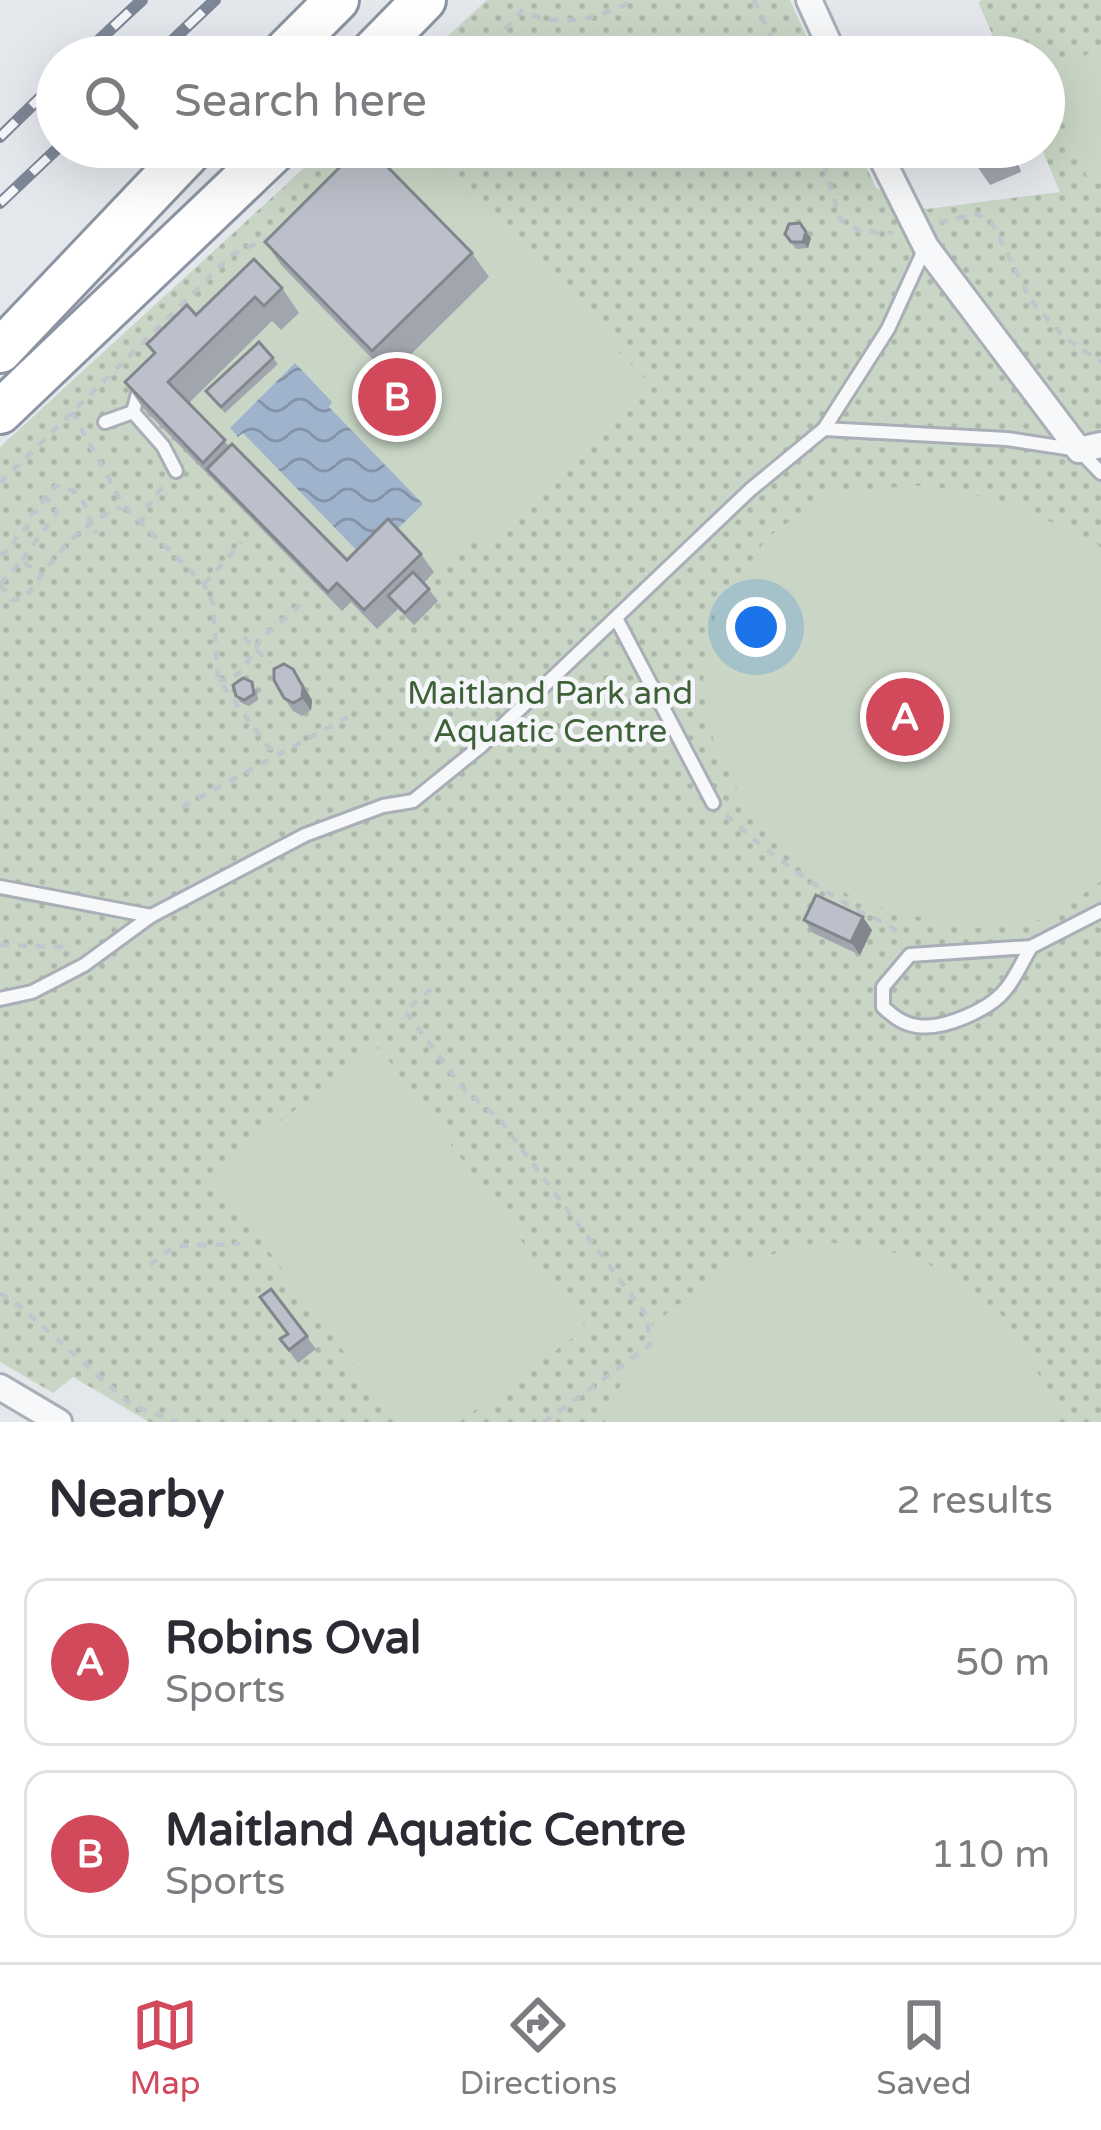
<!DOCTYPE html>
<style>
:root{--surface:#fff;--page:#f7f7f7;--text:#2b2b33;--muted:#7c7c81;--line:#e1e1e2;--accent:#d1495b}
body{margin:0;font-family:"Varela Round",sans-serif;background:var(--page);color:var(--text)}
.you{position:absolute;left:756px;top:627px;width:42px;height:42px;margin:-30px;border:9px solid #fff;border-radius:50%;background:#1a73e8;box-shadow:0 0 0 18px #1a73e833}
.badge{display:grid;place-items:center;width:78px;height:78px;border-radius:50%;background:var(--accent);color:#fff;font-size:39px;font-weight:700}
.pin{position:absolute;translate:-50% -50%;border:6px solid #fff;box-shadow:0 3px 12px #0006}
.list{margin:0;padding:0;list-style:none}
h2{display:flex;justify-content:space-between;align-items:center;height:156px;margin:0;padding:0 48px;font-size:51px}
h2 small{font-size:39px;font-weight:400;color:var(--muted)}
.list li{display:grid;grid-template-columns:78px 1fr auto;gap:36px;align-items:center;box-sizing:border-box;height:168px;margin:0 24px 24px;padding:0 24px;border:3px solid var(--line);border-radius:24px}
.list b{display:block;font-size:45px;white-space:nowrap}
.list p{margin:0;font-size:39px;white-space:nowrap;color:var(--muted)}
.list em{font-size:39px;font-style:normal;color:var(--muted)}
.icon{flex:none;width:66px;height:66px;fill:none;stroke:currentColor;stroke-width:2;stroke-linecap:round;stroke-linejoin:round}
.map{position:relative;flex:none;width:1101px;height:1422px;overflow:hidden}
.search{position:absolute;background:var(--surface);box-shadow:0 12px 48px #0002;left:36px;right:36px;top:36px;height:132px;display:flex;align-items:center;gap:30px;box-sizing:border-box;padding:0 42px;border-radius:66px;color:var(--muted);font-size:45px}
.sheet{height:540px;background:var(--surface)}
nav{display:flex;justify-content:space-around;align-items:center;box-sizing:border-box;height:168px;border-top:3px solid var(--line);background:var(--surface);font-size:33px;color:var(--muted)}
nav a{display:grid;justify-items:center;gap:6px}
nav .on{color:var(--accent)}
.map>svg:first-child{display:block}
</style>
<div class="map">
<svg width="1101" height="1422" viewBox="0 0 1101 1422">
<defs>
<pattern id="grass-dots" width="8" height="8" patternUnits="userSpaceOnUse" patternTransform="scale(3)"><rect width="8" height="8" fill="#c9d6c5"/><path d="M2 2h.1M6 6h.1" fill="none" stroke="#adb8ab" stroke-width="1.8" stroke-linecap="round"/></pattern>
<pattern id="water-waves" width="16" height="10" patternUnits="userSpaceOnUse" patternTransform="scale(3)"><rect width="16" height="10" fill="#9fb4cc"/><path d="M0 5q4-4 8 0t8 0" fill="none" stroke="#8293a7"/></pattern>
</defs>
<rect width="100%" height="100%" fill="#e4e7ec"/>
<!-- grass -->
<g fill="url(#grass-dots)">
<path d="M487 0H790L816 57H425Z"/>
<path d="M982 0H1101V1422H149L73 1377 53 1393 0 1362V447L327 147H857L876 188 927 209 1060 192 1041 147 1044 57H1002L978 2Z"/>
</g>
<!-- garden -->
<g fill="#c9d6c5">
<path d="M1101 48V182L1091 186 1044 74Z"/>
<path d="M379 147 404 167 422 150 653 387 490 550 471 533 377 629 351 603 342 611 142 407 172 378 190 316 257 252 282 240Z"/>
<path d="M928 485 1002 501 1093 540 1101 548V881L1051 918 971 929 864 904 801 866 754 819 715 748 702 686 716 611 767 538 828 492Z"/>
<path d="M379 1047 586 1328 459 1422H396L211 1173Z"/>
<path d="M822 1241 918 1257 999 1311 1051 1394 1055 1422H605L606 1413 651 1326 728 1266Z"/>
</g>
<!-- water -->
<path fill="url(#water-waves)" d="M295 363 332 402 329 407 423 504 366 560 243 433 238 437 230 428Z"/>
<g fill="none" stroke-linecap="round" stroke-linejoin="round">
<!-- service casing -->
<g stroke="#a9aeb7" stroke-width="18">
<g id="service">
<path d="M140 386 133 412 163 446 176 471"/>
<path d="M105 422 133 412"/>
<path d="M824 429 1007 439 1079 450 1101 473"/>
<path d="M616 618 713 803"/>
<path d="M0 887 151 916"/>
<path d="M1031 947C1023 960 1016 977 1006 989 990 1010 943 1030 917 1026 903 1024 894 1017 883 1007V987L910 955 1031 947 1101 911"/>
<path d="M0 999 32 992 84 965 151 916 305 835 383 806 413 801 481 746 750 490 824 429 888 329 925 248"/>
</g>
</g>
<!-- minor casing -->
<g stroke="#a9aeb7" stroke-width="30">
<g id="minor">
<path d="M809 0 835 57"/>
<path d="M876 147 926 247 1079 450 1101 445"/>
<path d="M0 1387 59 1422"/>
</g>
</g>
<!-- trunk casing -->
<g stroke="#8b94a3" stroke-width="48">
<g id="trunk">
<path d="M280 57 337 0"/>
<path d="M368 57 424 0"/>
<path d="M0 351 194 147"/>
<path d="M0 412 278 147"/>
</g>
</g>
<!-- path -->
<g stroke="#c2c5cb" stroke-width="4.5" stroke-dasharray="9 9" stroke-linecap="butt">
<path d="M754 0 781 57"/>
<path d="M482 57 521 11C561 29 596 19 634 0"/>
<path d="M819 147 840 219 860 231 893 233"/>
<path d="M939 222 977 214 991 221 1031 301 1065 338 1101 362"/>
<path d="M72 412 124 506 204 584 213 604 218 679 275 756"/>
<path d="M0 483 233 254 269 238"/>
<path d="M142 526 144 511 164 485"/>
<path d="M0 555 12 549 17 534 27 528 29 516 41 508 45 495 56 486C84 488 87 509 93 533L98 531"/>
<path d="M22 560 57 512 46 497"/>
<path d="M0 584 22 560 41 576"/>
<path d="M204 584 242 542"/>
<path d="M0 585 12 600 25 598C56 556 72 528 121 507"/>
<path d="M244 637 270 663"/>
<path d="M218 679 228 681 243 670 261 639 300 605"/>
<path d="M182 807 357 712"/>
<path d="M726 815C765 850 810 884 856 909 871 918 894 923 902 939"/>
<path d="M0 945 64 947 70 953"/>
<path d="M431 989 405 1011 463 1088 500 1120 647 1316 650 1345 544 1422"/>
<path d="M150 1265 175 1246 240 1244"/>
<path d="M0 1293 22 1308 131 1405 177 1422"/>
</g>
<!-- service -->
<use href="#service" stroke="#f7f8fa" stroke-width="12"/>
<!-- minor -->
<use href="#minor" stroke="#f7f8fa" stroke-width="24"/>
<!-- trunk -->
<use href="#trunk" stroke="#fff" stroke-width="42"/>
<!-- rail casing -->
<g stroke="#7d8696" stroke-width="12">
<g id="rail">
<path d="M81 57 142 0"/>
<path d="M155 57 215 0"/>
<path d="M0 137 57 81"/>
<path d="M0 203 59 147"/>
</g>
</g>
<!-- rail -->
<use href="#rail" stroke="#f4f6f9" stroke-width="8" stroke-dasharray="22" stroke-linecap="butt"/>
</g>
<!-- wall -->
<g fill="#a1a5ae">
<path d="M969 147H1010L1021 172 990 185 977 166Z"/>
<path d="M800 223 811 238 808 248 796 249 785 234Z"/>
<path d="M265 242 472 253 489 277 389 376 282 266Z"/>
<path d="M282 288 299 313 281 330 272 321 189 403 229 446 347 560 421 554 434 572 424 583 438 601 414 625 398 609 377 629 351 602 342 611 142 407 125 382 154 354 147 344 196 315Z"/>
<path d="M273 358 278 364 225 413 206 391Z"/>
<path d="M302 682 312 700 311 710 302 716 293 711 284 698Z"/>
<path d="M257 689 258 700 249 706 240 702 236 696Z"/>
<path d="M804 920 872 930 860 955 813 933Z"/>
<path d="M271 1289 316 1349 298 1363 280 1339 287 1334Z"/>
</g>
<!-- shaded-wall -->
<g fill="#83868d">
<path d="M1005 147H1010L1021 172 1008 153Z"/>
<path d="M806 232 811 238 808 248 803 242Z"/>
<path d="M293 669 312 700 311 710 302 698Z"/>
<path d="M863 917 872 930 860 955 851 942Z"/>
</g>
<!-- building -->
<g fill="#bbc0ca" stroke="#83868d" stroke-width="3">
<path d="M360 147H368L472 253 372 351 265 242Z"/>
<path d="M969 147H1005L1008 153 977 166Z"/>
<path d="M800 223 806 232 803 242H791L785 234 789 224Z"/>
<path d="M254 259 282 288 264 306 255 297 168 382 225 440 203 463 125 382 155 353 147 344 187 305 196 315Z"/>
<path d="M259 342 273 358 221 407 206 391Z"/>
<path d="M232 444 347 560 388 519 421 554 364 610 337 583 328 592 207 469Z"/>
<path d="M413 572 429 589 405 613 388 596Z"/>
<path d="M284 664 293 669 303 687 302 698 293 703 284 698 274 680V669Z"/>
<path d="M243 678 252 682 254 694 244 700 236 696 233 685Z"/>
<path d="M816 895 863 917 851 942 804 920Z"/>
<path d="M271 1289 307 1336 289 1350 280 1339 288 1334 260 1297Z"/>
</g>
<g text-anchor="middle" stroke-width="9" stroke-linejoin="round" paint-order="stroke">
<!-- park labels -->
<g font-size="33" fill="#3f6138" stroke="#f4f6f9">
<text x="550" y="704">Maitland Park and<tspan x="550" dy="38">Aquatic Centre</tspan></text>
</g>
</g>
</svg>
<div class="you"></div>
<div class="pin badge" style="left:905px;top:717px">A</div>
<div class="pin badge" style="left:397px;top:397px">B</div>
<div class="search"><svg class="icon" aria-label="search" viewBox="0 0 24 24"><circle cx="10" cy="10" r="6"/><path d="M15 15l6 6"/></svg>Search here</div>
</div>
<section class="sheet">
<h2>Nearby<small>2 results</small></h2>
<ul class="list">
<li><span class="badge">A</span><div><b>Robins Oval</b><p>Sports</p></div><em>50 m</em></li>
<li><span class="badge">B</span><div><b>Maitland Aquatic Centre</b><p>Sports</p></div><em>110 m</em></li>
</ul>
</section>
<nav>
<a class="on"><svg class="icon" aria-label="map" viewBox="0 0 24 24"><path d="M3 6l6-2 6 2 6-2v14l-6 2-6-2-6 2zM9 4v14M15 6v14"/></svg>Map</a>
<a><svg class="icon" aria-label="directions" viewBox="0 0 24 24"><path d="M12 3l9 9-9 9-9-9zM9 14v-3h6M13 9l2 2-2 2"/></svg>Directions</a>
<a><svg class="icon" aria-label="saved" viewBox="0 0 24 24"><path d="M7 4h10v16l-5-4-5 4z"/></svg>Saved</a>
</nav>
